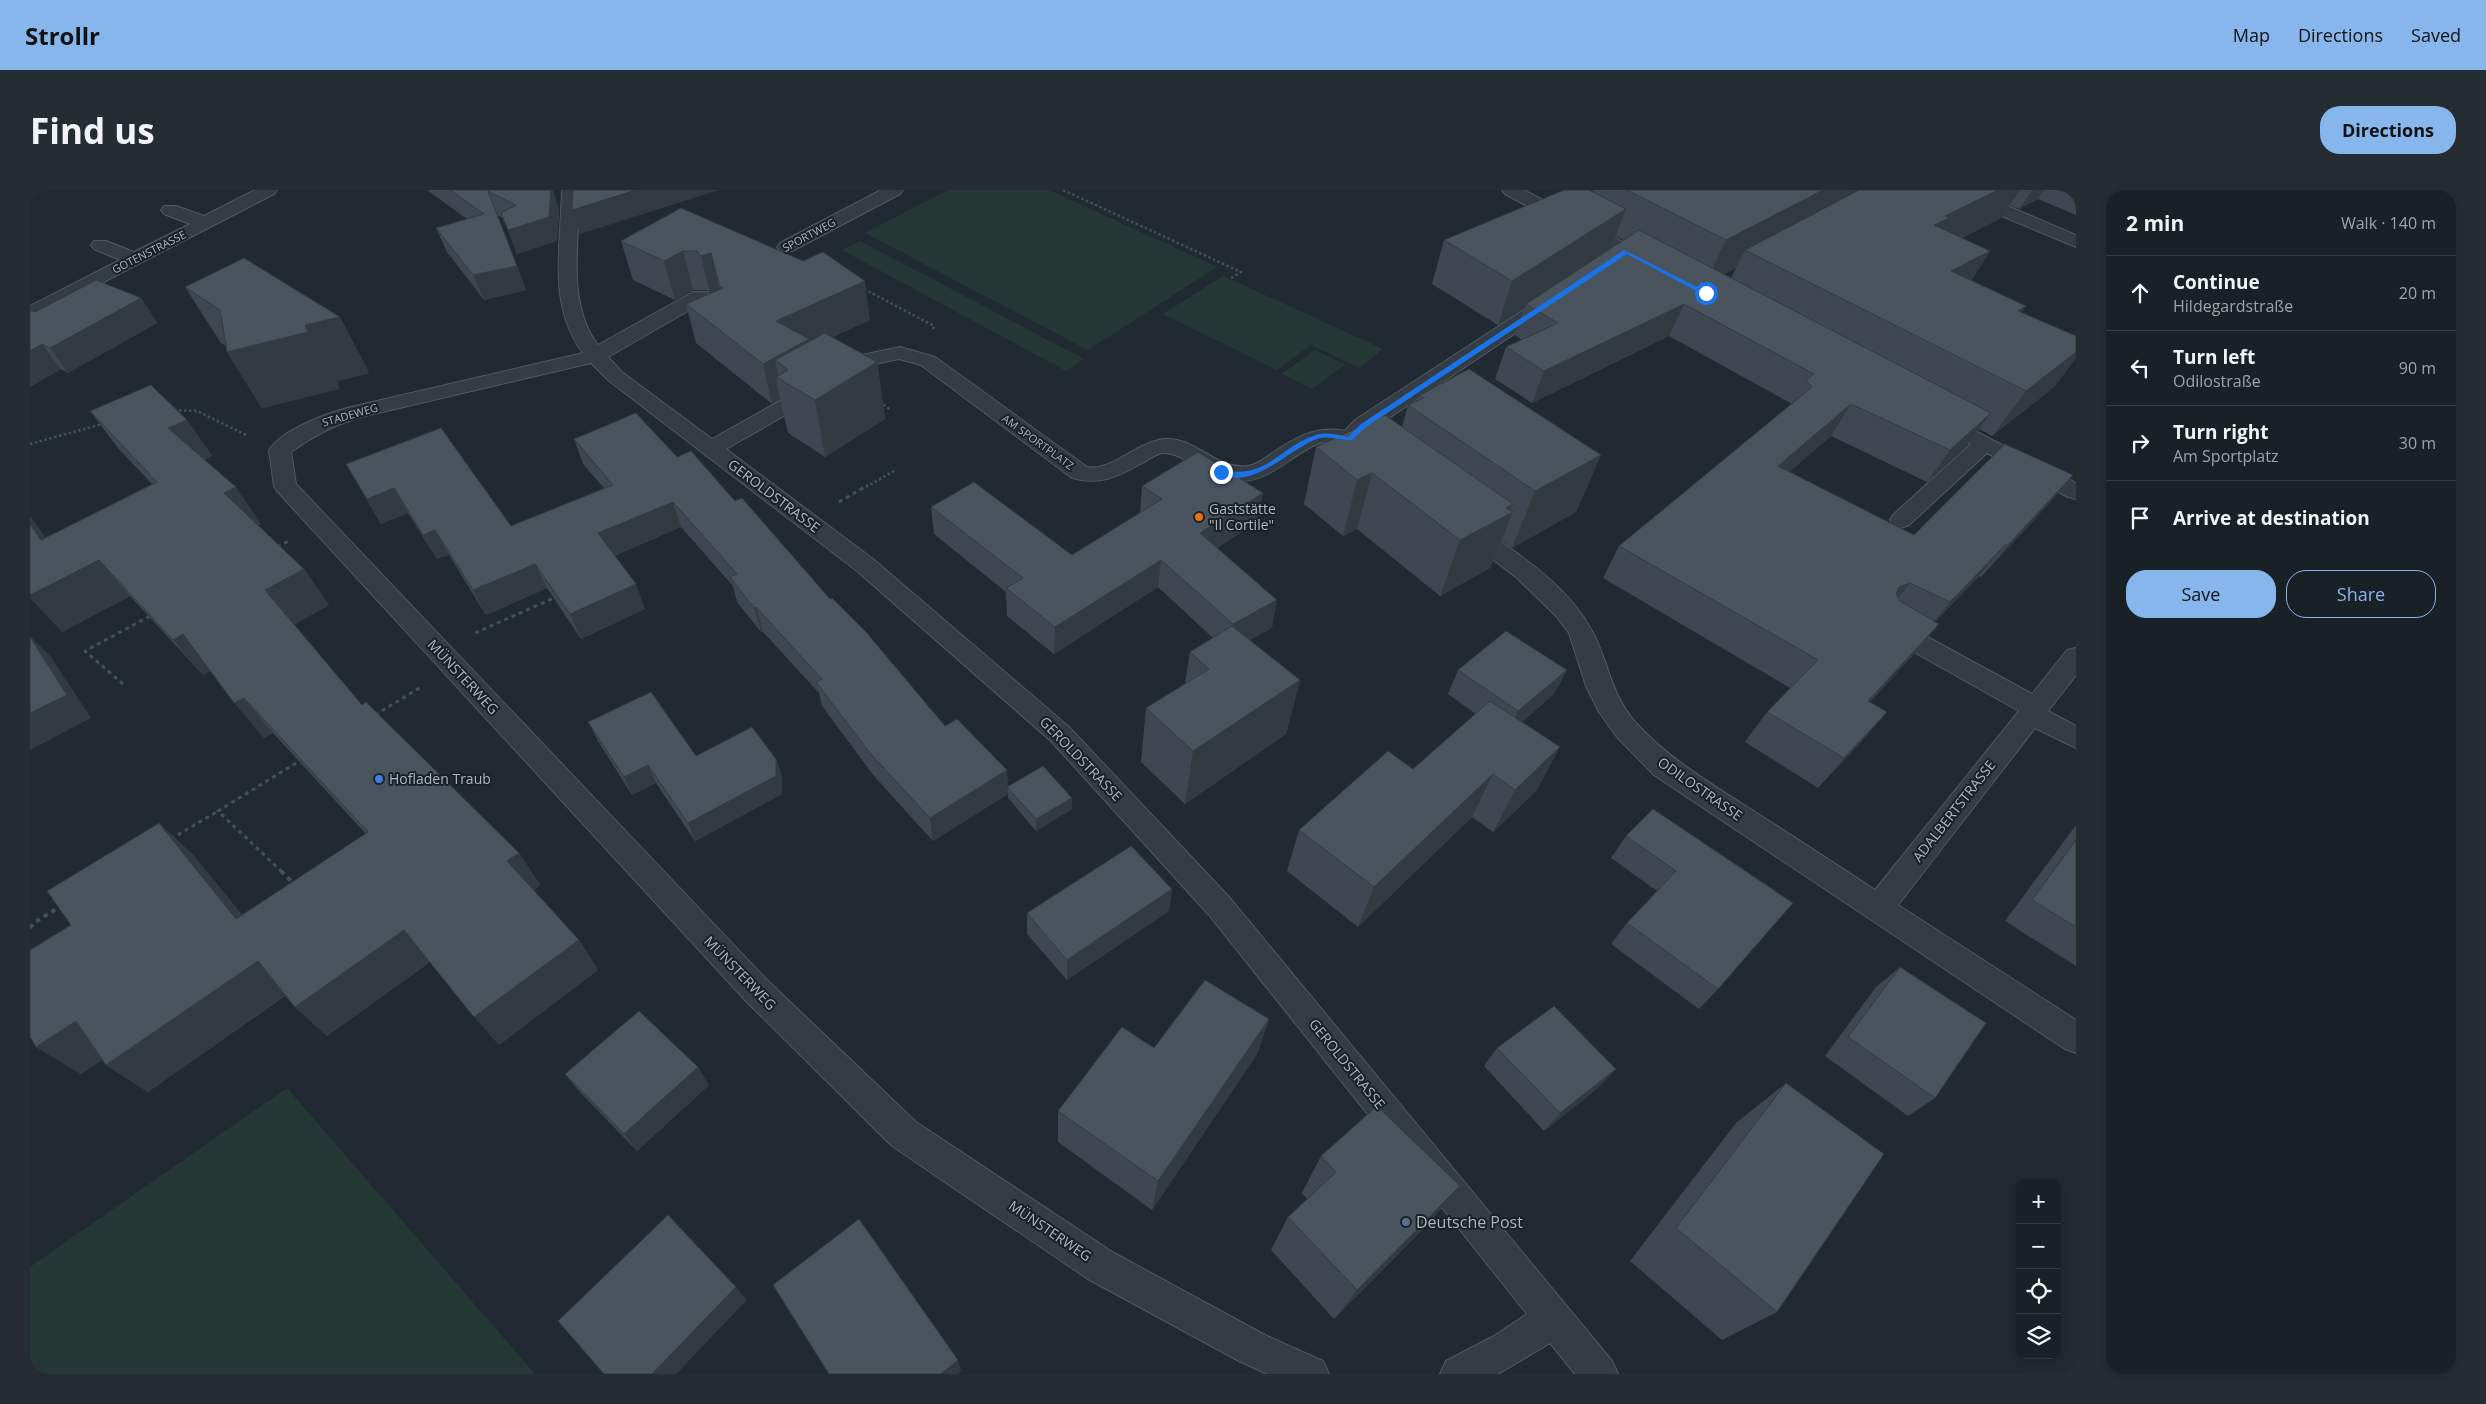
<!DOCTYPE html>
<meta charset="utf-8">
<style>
:root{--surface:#192026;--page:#262d32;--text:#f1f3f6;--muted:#9fa3a7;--line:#373e43;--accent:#87b6ed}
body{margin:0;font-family:"Open Sans",sans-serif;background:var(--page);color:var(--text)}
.controls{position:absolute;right:15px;bottom:15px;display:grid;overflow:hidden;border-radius:10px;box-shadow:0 2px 8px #0003}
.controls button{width:45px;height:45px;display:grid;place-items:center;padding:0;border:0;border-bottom:1px solid var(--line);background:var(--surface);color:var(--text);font:25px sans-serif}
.stop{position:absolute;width:15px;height:15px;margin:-11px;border:4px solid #1a73e8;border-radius:50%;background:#fff}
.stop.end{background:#1a73e8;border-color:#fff;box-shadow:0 1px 5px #0008}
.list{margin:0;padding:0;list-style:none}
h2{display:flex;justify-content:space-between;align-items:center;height:65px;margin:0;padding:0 20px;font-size:21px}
h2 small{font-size:16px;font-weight:400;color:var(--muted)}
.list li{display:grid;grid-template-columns:32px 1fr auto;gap:15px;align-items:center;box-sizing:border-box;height:75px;padding:0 20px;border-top:1px solid var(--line)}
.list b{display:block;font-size:19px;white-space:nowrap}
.list p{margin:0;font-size:16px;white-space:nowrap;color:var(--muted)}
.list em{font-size:16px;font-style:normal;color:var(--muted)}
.actions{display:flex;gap:10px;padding:15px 20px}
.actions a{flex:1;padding:11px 0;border:1px solid var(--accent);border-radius:20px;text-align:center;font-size:18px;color:var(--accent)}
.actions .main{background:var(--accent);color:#111}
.icon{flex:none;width:28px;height:28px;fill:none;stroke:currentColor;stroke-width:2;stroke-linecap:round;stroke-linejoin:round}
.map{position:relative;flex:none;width:2046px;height:1184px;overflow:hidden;border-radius:20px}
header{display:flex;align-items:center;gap:30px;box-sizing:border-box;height:70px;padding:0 25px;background:var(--accent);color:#111}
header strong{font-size:24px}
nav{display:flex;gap:28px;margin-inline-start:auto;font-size:18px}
.intro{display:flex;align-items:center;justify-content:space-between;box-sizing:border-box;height:120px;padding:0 30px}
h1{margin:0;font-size:35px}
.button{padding:12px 22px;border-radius:20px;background:var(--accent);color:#111;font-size:18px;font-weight:700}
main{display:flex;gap:30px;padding:0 30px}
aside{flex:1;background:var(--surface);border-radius:20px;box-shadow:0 2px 8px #0003}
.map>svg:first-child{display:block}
</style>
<header>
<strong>Strollr</strong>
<nav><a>Map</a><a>Directions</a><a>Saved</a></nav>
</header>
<div class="intro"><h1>Find us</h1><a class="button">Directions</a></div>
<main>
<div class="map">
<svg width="2046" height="1184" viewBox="0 0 2046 1184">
<rect width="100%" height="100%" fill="#212a33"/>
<!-- green -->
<g fill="#253836">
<path d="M919 0H1019L1187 77 1058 160 835 43Z"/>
<path d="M830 51 1054 169 1036 181 812 60Z"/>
<path d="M1193 86 1200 89 1353 159 1329 178 1281 155 1247 180 1133 124Z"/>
<path d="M1285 160 1315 174 1282 199 1252 184Z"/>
<path d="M257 898 505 1184H0V1077Z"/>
</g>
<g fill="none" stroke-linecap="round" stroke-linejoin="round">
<!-- minor casing -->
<g stroke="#515a62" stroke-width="2">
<g id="minor">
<path d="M225 0H247L244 4 0 130V116L90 70 64 59 61 55 64 51H76L104 62 160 34 134 24 131 20 134 16H146L174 26Z"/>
<path d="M532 0H550C549 50 536 113 568 155L663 102H677L679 106 677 110 578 167 592 182 682 249 832 165 870 157 905 167 1057 277C1082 282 1107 251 1135 249 1166 247 1186 280 1217 276 1226 275 1234 269 1241 264 1265 248 1285 235 1315 241L1325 230 1515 106H1529L1532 110 1529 114 1341 240C1337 244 1332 251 1328 254 1317 260 1302 249 1290 253 1260 264 1240 294 1204 291 1180 288 1151 262 1134 263 1127 263 1120 269 1114 272 1089 286 1071 296 1042 288L891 175 869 169 845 174 696 259 843 369 1039 537 1199 707 1582 1171 1588 1184H1545L1520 1153 1468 1184H1410L1416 1171 1464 1146 1497 1124 1179 725 1021 551 827 381 578 190 561 173 327 228C303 236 281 247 261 262L266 294 737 790 886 932 1084 1063 1235 1145 1293 1171 1299 1184H1237L1209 1171 1058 1089 862 956 715 810 247 301 244 296 239 260C253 239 297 223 321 217L553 163C517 114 531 57 532 0Z"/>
<path d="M851 0H873L870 4 762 61H750L747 57 750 53Z"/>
<path d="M1472 0H1494L1625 69 1627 73 1625 77H1611L1475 4Z"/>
<path d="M1916 0H1940L2046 45V57L1919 4Z"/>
<path d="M1910 223 2046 293V309L2038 307 1957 263 1879 335 1871 338 1863 335 1860 330 1863 325 1941 254 1903 234 1899 229 1903 224Z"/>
<path d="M1438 331 1446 334C1488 364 1537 394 1562 441 1580 474 1579 502 1606 533 1637 567 1675 590 1714 615 1758 643 1801 671 1845 700L1989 521 1850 443 1847 437 1850 431 1859 428 1868 431 2002 504 2037 460 2046 458V485L2018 521 2046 536V558L2005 538 1868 715 2046 830V863L2035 859 1624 585 1587 547 1569 522 1556 496 1539 443 1526 426 1487 388 1430 344 1426 339 1430 334Z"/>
</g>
</g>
<!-- path-far2 -->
<g stroke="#425354" stroke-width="2.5" stroke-dasharray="2.5 2.5" stroke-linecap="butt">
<path d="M1033 0 1211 82 1200 89"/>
<path d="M834 99 904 136 903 139"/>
<path d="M849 212 861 220"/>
<path d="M144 220 167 221 218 246"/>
<path d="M0 254 72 234"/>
<path d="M836 297 866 280"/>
</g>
<!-- path-far1 -->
<g stroke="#425354" stroke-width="3" stroke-dasharray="4 4" stroke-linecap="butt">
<path d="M809 312 838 295"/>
<path d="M247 357 259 351"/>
<path d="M445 443 526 407"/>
<path d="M93 494 55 461 122 425"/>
<path d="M345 525 391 497"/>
<path d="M141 649 188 621"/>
<path d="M252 682 188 621 271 570"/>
</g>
<!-- path -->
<g stroke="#425354" stroke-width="4" stroke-dasharray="4.5 4.5" stroke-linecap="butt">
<path d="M251 681 264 694"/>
<path d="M0 738 5 732 31 716"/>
</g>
<!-- minor -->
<use href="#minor" fill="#343c44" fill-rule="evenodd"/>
</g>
<!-- wall -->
<g fill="#3f4852" fill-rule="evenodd">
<path d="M397 0H523L529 20 527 51 487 64 473 28 467 25 496 100 454 110 417 62 406 38 437 29Z"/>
<path d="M1563 0H2046V25L2008 9 1989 19 1980 15 1971 28 1932 48 1960 61 1941 91 1996 116 1991 122 2046 146V168L2024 197 1962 246 1949 239 1937 255 1897 292 1801 246 1759 282 1884 345 2043 285 2016 317 1951 387 1949 386 1905 432 1909 434 1883 465 1840 512 1857 522 1831 552 1788 598 1715 552 1737 522 1760 498 1573 388 1589 356 1762 214 1639 146 1502 213 1465 189 1476 157 1492 150 1485 145 1495 117 1468 135 1402 94 1414 50 1562 2ZM1585 46 1593 50 1581 58ZM1706 78 1701 88 1693 84H1694Z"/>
<path d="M651 18 840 130 802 147 847 172 855 229 795 267 758 243 750 209 742 214 666 153 656 114 680 104 677 100H663L645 110 603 90 591 51Z"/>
<path d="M155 97 310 127 339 183 307 191 309 199 232 218 197 162 196 156 191 153Z"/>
<path d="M111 108 127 133 38 183 31 179 0 197V120L5 122Z"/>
<path d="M1390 205 1571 265 1546 322 1482 358 1472 350 1460 378 1410 406 1327 339 1313 346 1274 314 1286 257 1372 237 1378 215 1388 211Z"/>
<path d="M60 221 157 230 182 266 175 270 231 334 228 336 274 379 299 415 264 434 332 515 489 663 510 695 504 700 549 750 568 780 469 855 400 772 297 846 265 817 255 806 118 902 76 875 72 870 51 884 6 857 41 735 129 633 164 666 212 725 336 644 243 543 234 548 181 481 173 485 100 406 32 442 16 348 122 294 88 258Z"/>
<path d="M544 249 647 267 705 311 800 409 915 536 978 596 1042 619 1006 641 978 608V604L903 651 844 586 792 516 789 503 733 442H731L707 412 703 396 651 337 584 366 615 419 551 449 517 398 456 425 419 365 407 369 378 323 351 334 316 274 481 336 574 298 553 274Z"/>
<path d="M1112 296 1233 303 1228 331 1187 358 1242 438 1219 450 1270 490 1256 544 1155 614 1111 572 1116 518 1155 494 1160 462 1183 448 1128 397 1024 464 977 426 976 402 904 344 901 317 1042 365 1110 323Z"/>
<path d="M1428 480H1537L1524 504 1492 532 1507 600 1463 642 1442 627 1328 737 1257 681 1269 640 1383 579 1446 524 1418 504Z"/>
<path d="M558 532 666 566 746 569 752 587V604L665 651 626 593 602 605 568 551Z"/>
<path d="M1623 619 1688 799 1669 819 1581 754 1597 733 1627 701 1581 668 1596 646Z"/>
<path d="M2046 635V776L1975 731Z"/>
<path d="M1142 699 1139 721 1037 790 997 744V723Z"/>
<path d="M1870 777 1905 908 1878 926 1795 866 1846 797Z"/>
<path d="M1239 829 1227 864 1122 1020 1028 952V921L1124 858Z"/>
<path d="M1467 858 1586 879 1569 897 1514 941 1454 876Z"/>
<path d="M535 884 679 895 607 961 550 902Z"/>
<path d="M1756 893 1747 1122 1692 1150 1600 1071 1706 933Z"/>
<path d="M1291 966 1401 1031 1304 1129 1241 1060 1258 1027 1277 1009 1272 1003Z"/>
</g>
<!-- shaded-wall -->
<g fill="#333b42">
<path d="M521 0H523L529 20 527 51 487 64 478 40Z"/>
<path d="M606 0H689L550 44 542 20Z"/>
<path d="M1793 0H1853L1715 60 1706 78 1675 94 1696 50Z"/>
<path d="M1968 0H1990L1971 28 1894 67 1904 35 1915 26Z"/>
<path d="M2002 0H2014L2008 9 1989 19Z"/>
<path d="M1596 19 1579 62 1496 114 1495 117 1468 135 1482 91Z"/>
<path d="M653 61 663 100 645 110 634 71Z"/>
<path d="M1960 61 1931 106 1921 81Z"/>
<path d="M681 63 690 102 680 104 671 66Z"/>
<path d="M487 76 496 100 454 110 443 85Z"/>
<path d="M835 91 840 130 780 158 758 180 745 170 749 189 746 187 750 209 742 214 733 174 746 131Z"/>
<path d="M111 108 127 133 38 183 20 158Z"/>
<path d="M1654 114 1639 146 1502 213 1514 181Z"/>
<path d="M1996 116 1964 161 1988 121Z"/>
<path d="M310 127 339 183 307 191 309 199 232 218 197 162 275 135Z"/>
<path d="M12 154 31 179 0 197V161Z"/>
<path d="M2046 162V168L2024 197 1962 246 1996 201Z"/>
<path d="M847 172 855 229 795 267 785 210Z"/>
<path d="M1821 214 1801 246 1728 308 1748 276Z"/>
<path d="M1961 223 1937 255 1897 292 1920 260Z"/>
<path d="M157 230 182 266 164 275 138 238Z"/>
<path d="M1571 265 1546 322 1482 358 1505 301Z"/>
<path d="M1342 283 1327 339 1313 346 1327 290Z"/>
<path d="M2043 285 2016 317 1951 387 1978 355Z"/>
<path d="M206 297 231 334 220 340 194 303Z"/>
<path d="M364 298 378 323 351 334 337 309Z"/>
<path d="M1233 303 1228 331 1167 371 1170 343Z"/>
<path d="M643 312 651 337 578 368 568 343Z"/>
<path d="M1483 314 1479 324 1483 322 1460 378 1410 406 1430 350 1476 318Z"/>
<path d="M0 326 42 384 69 370 100 406 32 442 0 408 11 350 0 334Z"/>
<path d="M405 340 419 365 407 369 393 345Z"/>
<path d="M1976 354 1949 386 1894 443 1920 412Z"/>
<path d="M1131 370 1128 397 1024 464 1025 437Z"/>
<path d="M505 374 517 398 456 425 443 400Z"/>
<path d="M274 379 299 415 262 436 235 400Z"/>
<path d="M1880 393 1856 424 1869 397Z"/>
<path d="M606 394 615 419 551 449 540 424Z"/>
<path d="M1247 410 1242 438 1198 462 1203 434Z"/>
<path d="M726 417 733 442H731L724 418Z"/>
<path d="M1909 434 1883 465 1813 541 1838 511Z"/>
<path d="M153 444 183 480 173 485 143 450Z"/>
<path d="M0 446 21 467 61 528 0 560Z"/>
<path d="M1537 480 1524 504 1477 545 1488 521Z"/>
<path d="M1270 490 1256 544 1155 614 1163 561Z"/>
<path d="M214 508 243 543 234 548 204 513Z"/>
<path d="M1857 522 1831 552 1788 598 1814 568Z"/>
<path d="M1530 557 1507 600 1463 642 1485 600Z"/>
<path d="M746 569 752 587V604L665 651 658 633Z"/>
<path d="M618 575 626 593 602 605 594 587Z"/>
<path d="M977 580 978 598 977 597 978 604 903 651 900 628Z"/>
<path d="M1463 584 1442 627 1328 737 1344 697Z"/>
<path d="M1042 608V619L1006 641V629Z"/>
<path d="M129 633 164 666 240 760 206 729Z"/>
<path d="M489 663 510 695 499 703 477 671Z"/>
<path d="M1142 699 1139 721 1037 790V770Z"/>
<path d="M374 740 401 771 297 846 265 817Z"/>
<path d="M549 750 568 780 469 855 444 827Z"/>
<path d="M228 771 261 801 118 902 76 875Z"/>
<path d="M1239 829 1227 864 1122 1020 1128 991Z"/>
<path d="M46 831 88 859 51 884 6 857Z"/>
<path d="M668 877 679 895 607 961 594 944Z"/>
<path d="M1586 879 1569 897 1514 941 1530 923Z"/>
<path d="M1430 996 1401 1031 1304 1129 1327 1100Z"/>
<path d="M706 1097 717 1110 646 1184H622Z"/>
<path d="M928 1170 931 1181 928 1184H911Z"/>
</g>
<!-- building -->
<g fill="#49545f" stroke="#333b42">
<path d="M420 0H521L519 27 478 40 471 23 486 15 458 1 487 76 443 85 406 38 454 24Z"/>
<path d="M543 0H606L542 20Z"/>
<path d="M1534 0H1559L1596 19 1482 91 1414 50Z"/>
<path d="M1597 0H1793L1696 50Z"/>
<path d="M1829 0H1968L1915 26 1919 28 1904 35 1960 61 1921 81 1996 116 1988 121 2046 146V162L1996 201 1715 60Z"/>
<path d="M651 18 773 71 793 62 835 91 746 131 779 149 733 174 656 114 693 98 690 97 681 63 671 66 667 61H653L634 71 591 51Z"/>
<path d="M1609 40 1961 223 1920 260 1821 214 1748 276 1884 345 1975 254 2043 285 1978 355 1976 354 1920 412 1880 393 1869 397 1866 404 1870 411 1909 434 1838 511 1857 522 1814 568 1737 522 1788 470 1589 356 1782 197 1776 190 1784 184 1654 114 1514 181 1476 157 1528 133 1496 114Z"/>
<path d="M214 68 310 127 275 135 278 142 197 162 190 120 155 97Z"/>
<path d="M66 90 111 108 20 158 12 154 0 161V120L5 122Z"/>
<path d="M795 143 847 172 785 210 746 187 758 180 745 170Z"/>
<path d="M1439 179 1571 265 1505 301 1378 215 1394 208 1390 205Z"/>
<path d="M121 195 157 230 138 238 206 297 194 303 274 379 235 400 332 515 336 512 489 663 477 671 549 750 444 827 374 740 265 817 228 771 76 875 46 831 6 857 0 847V760L41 735 17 701 129 633 206 729 338 642 214 508 204 513 153 444 143 450 69 370 0 405V334L11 350 127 292 60 221Z"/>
<path d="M606 223 647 267 661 261 705 311 712 308 800 409 802 408 836 442 915 536 927 529 977 580 900 628 840 563 786 492 792 489 726 417 724 418 700 387 707 384 643 312 568 343 606 394 540 424 505 374 443 400 405 340 393 345 364 298 337 309 316 274 411 238 481 336 583 295 544 249Z"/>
<path d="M1355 225 1483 314 1476 318 1483 322 1430 350 1342 283 1327 290 1286 257Z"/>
<path d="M1168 262 1233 303 1170 343 1247 410 1203 434 1131 370 1025 437 976 398 993 388 901 317 944 292 1042 365 1132 309 1112 296Z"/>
<path d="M1202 436 1270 490 1163 561 1116 518 1179 479 1160 462Z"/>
<path d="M1476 441 1537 480 1488 521 1428 480Z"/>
<path d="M0 447 37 505 0 523Z"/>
<path d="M621 502 666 566 722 537 746 569V586L658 633 618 575 594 587 558 532Z"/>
<path d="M1460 511 1530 557 1485 600 1463 584 1344 697 1269 640 1358 561 1383 579Z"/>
<path d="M1013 576 1042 608 1006 629 977 597Z"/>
<path d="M1623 619 1763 713 1688 799 1597 733 1646 681 1596 646Z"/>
<path d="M2046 650V737L2002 710Z"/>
<path d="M1101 656 1142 699 1037 770 997 723Z"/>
<path d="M1870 777 1956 833 1905 908 1818 847Z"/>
<path d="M1175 790 1239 829 1128 991 1028 921 1092 837 1124 858Z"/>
<path d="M1524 816 1586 879 1530 923 1467 858Z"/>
<path d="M609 821 668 877 594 944 535 884Z"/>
<path d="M1756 893 1854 964 1747 1122 1646 1038Z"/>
<path d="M1347 916 1430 996 1327 1100 1258 1027 1306 982 1291 966Z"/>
<path d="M638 1025 706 1097 622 1184H574L528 1131Z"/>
<path d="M829 1029 928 1170 911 1184H799L743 1095Z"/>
</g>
<!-- route -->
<path fill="#1a73e8" d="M1594 60 1679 103 1674 105 1597 64 1336 237 1322 250C1310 251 1299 245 1287 249 1260 258 1220 304 1188 282L1191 280C1238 289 1247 259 1283 246 1295 241 1307 245 1318 247L1331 234Z"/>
<!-- markers -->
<circle fill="#e8710a" stroke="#192128" stroke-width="2" cx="1169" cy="327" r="5"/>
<circle fill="#3f7fe0" stroke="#192128" stroke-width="2" cx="349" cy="589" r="5"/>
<circle fill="#5c6f8a" stroke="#192128" stroke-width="2" cx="1376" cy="1032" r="5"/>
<g text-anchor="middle" stroke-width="4" stroke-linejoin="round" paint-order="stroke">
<!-- far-street labels -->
<g font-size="11" fill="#aeb7c1" stroke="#192128">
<text transform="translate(779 45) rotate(-28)" y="4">SPORTWEG</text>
<text transform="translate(119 62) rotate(-27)" y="4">GOTENSTRASSE</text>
<text transform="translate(320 225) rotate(-16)" y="4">STADEWEG</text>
<text transform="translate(1008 252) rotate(36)" y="4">AM SPORTPLATZ</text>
</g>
<!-- street labels -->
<g font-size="14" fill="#aeb7c1" stroke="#192128">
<text transform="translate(744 306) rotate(37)" y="5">GEROLDSTRASSE</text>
<text transform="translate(433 487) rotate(47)" y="5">MÜNSTERWEG</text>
<text transform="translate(1051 569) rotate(46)" y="5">GEROLDSTRASSE</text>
<text transform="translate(1670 599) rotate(35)" y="5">ODILOSTRASSE</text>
<text transform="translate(1924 621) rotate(-52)" y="5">ADALBERTSTRASSE</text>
<text transform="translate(710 783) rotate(46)" y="5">MÜNSTERWEG</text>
<text transform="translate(1317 874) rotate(51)" y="5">GEROLDSTRASSE</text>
<text transform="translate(1020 1041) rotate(34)" y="5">MÜNSTERWEG</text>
</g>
<!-- poi labels -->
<g font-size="14" fill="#aeb7c1" stroke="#192128" text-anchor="start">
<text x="1179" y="324">Gaststätte<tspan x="1179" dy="16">"Il Cortile"</tspan></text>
<text x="359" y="594">Hofladen Traub</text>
</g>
<!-- near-poi labels -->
<g font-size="16" fill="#aeb7c1" stroke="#192128" text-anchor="start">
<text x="1386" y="1038">Deutsche Post</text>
</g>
</g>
</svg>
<div class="controls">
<button>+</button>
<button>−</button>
<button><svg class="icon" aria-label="locate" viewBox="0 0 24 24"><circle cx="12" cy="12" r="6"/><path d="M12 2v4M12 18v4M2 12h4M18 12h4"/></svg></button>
<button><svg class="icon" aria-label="layers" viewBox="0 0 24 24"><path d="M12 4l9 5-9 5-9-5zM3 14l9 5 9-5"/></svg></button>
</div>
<div class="stop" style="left:1676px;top:103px"></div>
<div class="stop end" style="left:1191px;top:282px"></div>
</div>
<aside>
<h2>2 min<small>Walk · 140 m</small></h2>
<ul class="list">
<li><svg class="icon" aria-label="ahead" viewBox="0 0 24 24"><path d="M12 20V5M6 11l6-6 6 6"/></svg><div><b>Continue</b><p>Hildegardstraße</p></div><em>20 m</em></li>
<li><svg class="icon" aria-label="left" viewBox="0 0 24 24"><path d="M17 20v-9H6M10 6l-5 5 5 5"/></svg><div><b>Turn left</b><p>Odilostraße</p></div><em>90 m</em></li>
<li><svg class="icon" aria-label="right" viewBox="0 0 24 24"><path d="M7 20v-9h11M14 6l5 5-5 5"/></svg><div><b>Turn right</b><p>Am Sportplatz</p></div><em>30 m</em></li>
<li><svg class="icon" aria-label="arrive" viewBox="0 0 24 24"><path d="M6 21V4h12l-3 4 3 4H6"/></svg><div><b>Arrive at destination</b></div></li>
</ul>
<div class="actions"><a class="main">Save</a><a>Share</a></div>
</aside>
</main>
